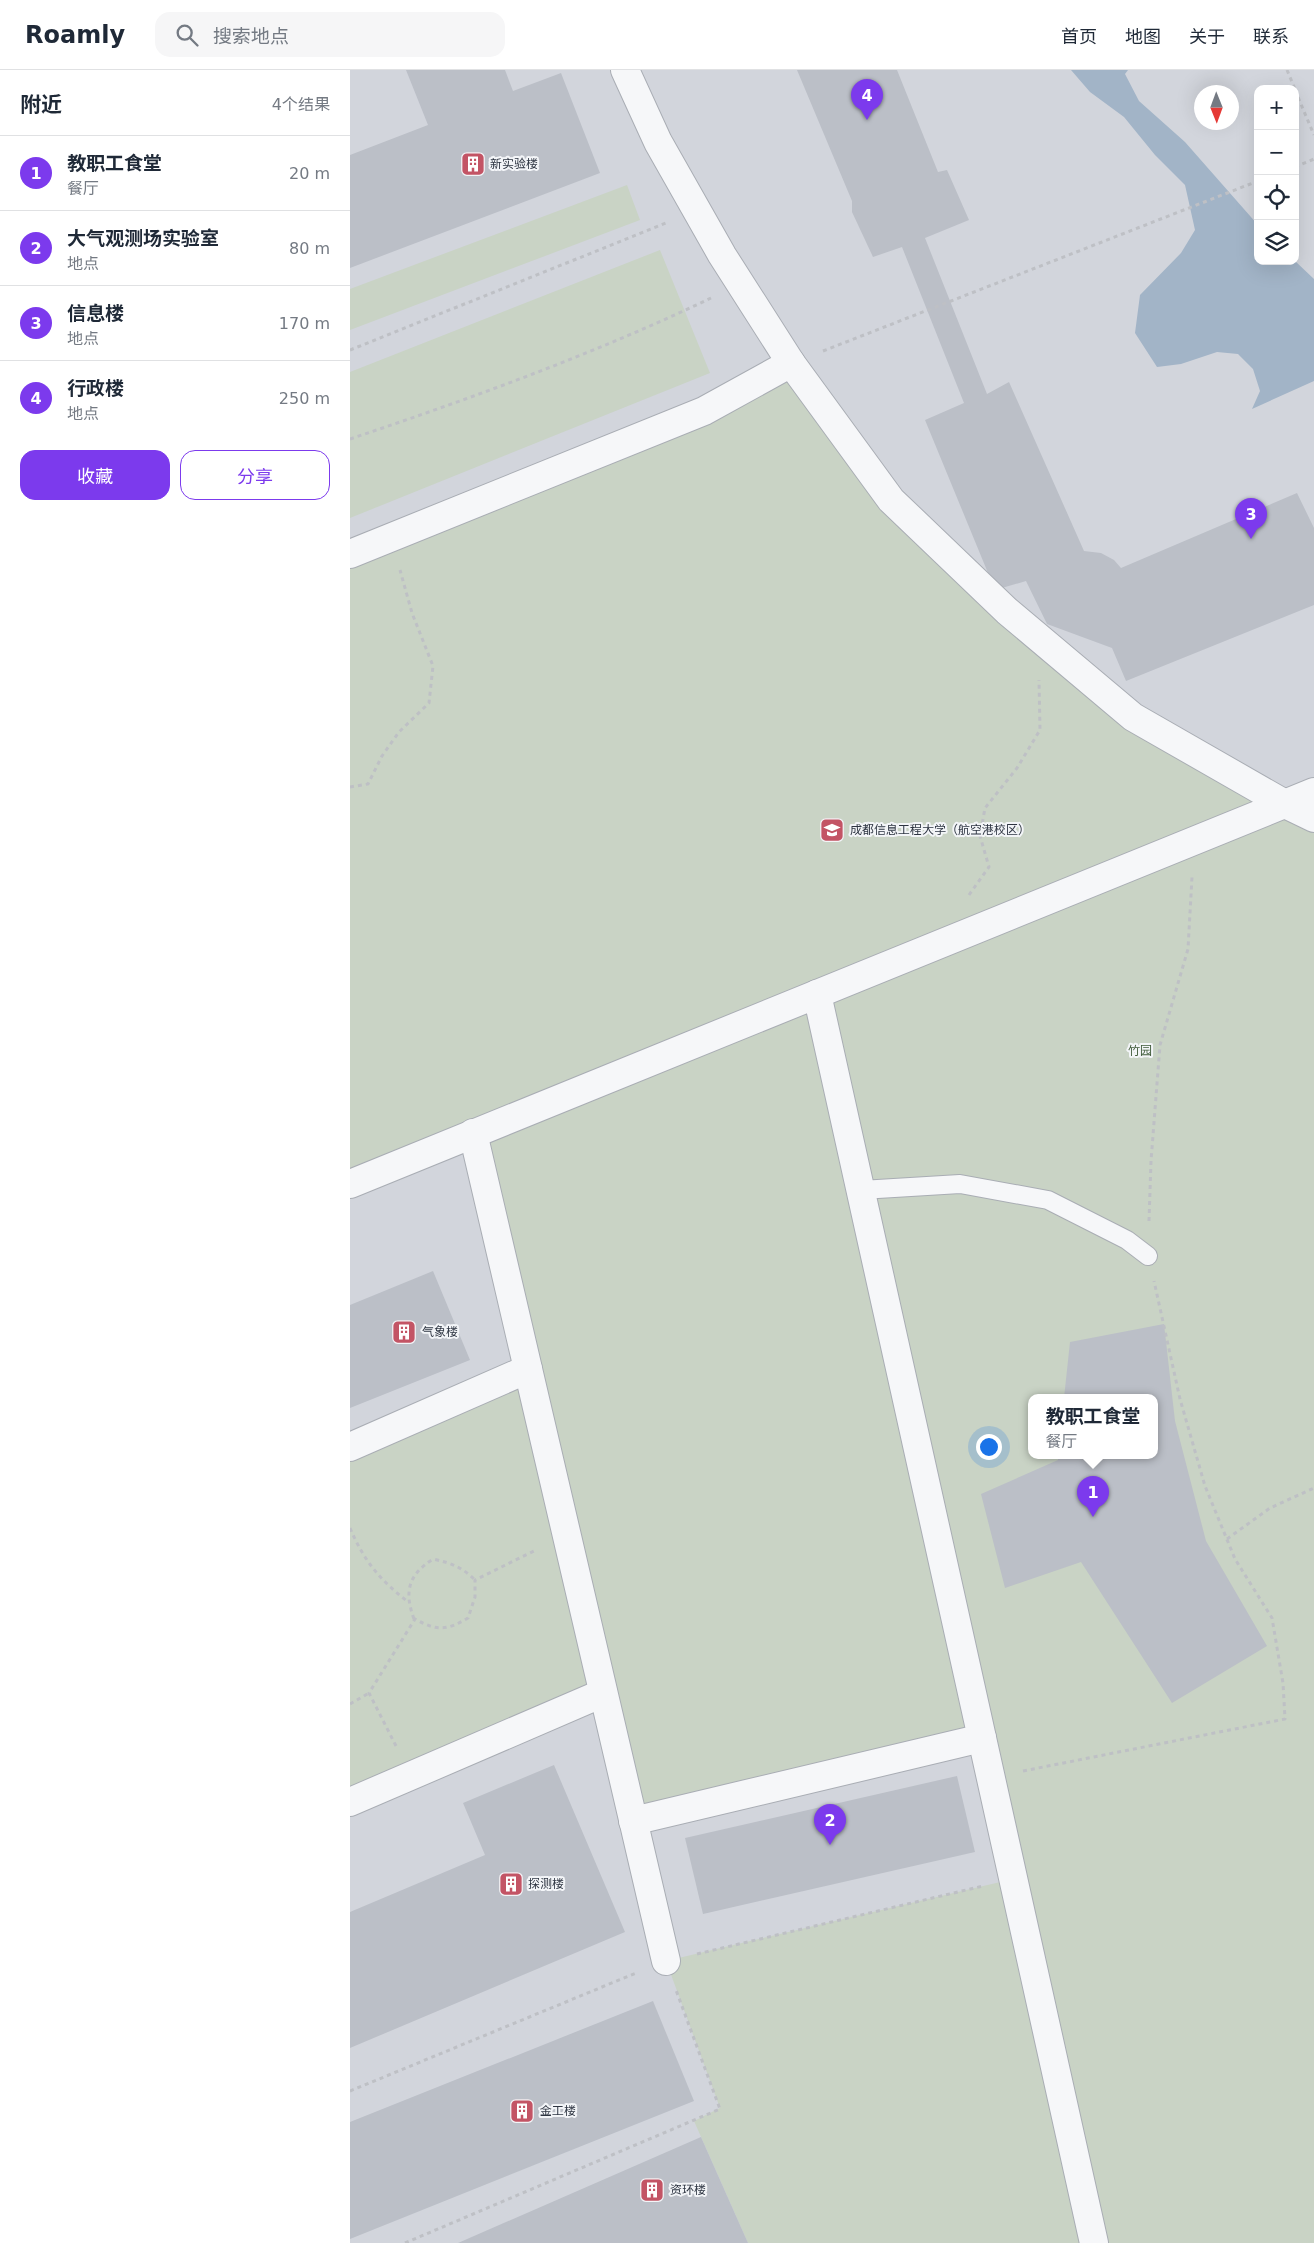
<!DOCTYPE html>
<html lang="zh">
<meta charset="utf-8">
<style>
:root{--surface:#fff;--page:#f6f6f7;--text:#1f2937;--muted:#747a83;--line:#e0e1e3;--accent:#7c3aed}
body{margin:0;font-family:"DejaVu Sans","Noto Sans SC",sans-serif;background:var(--page);color:var(--text)}
.controls{position:absolute;right:15px;top:15px;display:grid;overflow:hidden;border-radius:10px;box-shadow:0 5px 20px #0002}
.controls button{width:45px;height:45px;display:grid;place-items:center;padding:0;border:0;border-bottom:1px solid var(--line);background:var(--surface);color:var(--text);font:25px sans-serif}
.compass{position:absolute;left:844px;top:15px;width:45px;height:45px;border-radius:50%;background:var(--surface);box-shadow:0 5px 20px #0002;rotate:179deg}
.you{position:absolute;left:638px;top:1376px;width:18px;height:18px;margin:-12px;border:4px solid #fff;border-radius:50%;background:#1a73e8;box-shadow:0 0 0 8px #1a73e833}
.badge{display:grid;place-items:center;width:32px;height:32px;border-radius:50%;background:var(--accent);color:#fff;font-size:16px;font-weight:700}
.pin{position:absolute;translate:-50% -41px;filter:drop-shadow(0 1px 2px #0008)}
.pin::after{content:'';position:absolute;top:26px;width:18px;height:15px;background:inherit;clip-path:polygon(0 0,100% 0,50% 100%)}
.popup{position:absolute;left:678px;top:1324px;width:130px;height:65px;box-sizing:border-box;display:grid;place-content:center;border-radius:10px;background:var(--surface);filter:drop-shadow(0 1px 4px #0005);font-size:16px;white-space:nowrap;color:var(--muted)}
.popup b{font-size:19px;color:var(--text)}
.popup::after{content:'';position:absolute;left:50%;top:100%;margin-left:-10px;border:10px solid transparent;border-top-color:var(--surface)}
.list{margin:0;padding:0;list-style:none}
h2{display:flex;justify-content:space-between;align-items:center;height:65px;margin:0;padding:0 20px;font-size:21px}
h2 small{font-size:16px;font-weight:400;color:var(--muted)}
.list li{display:grid;grid-template-columns:32px 1fr auto;gap:15px;align-items:center;box-sizing:border-box;height:75px;padding:0 20px;border-top:1px solid var(--line)}
.list b{display:block;font-size:19px;white-space:nowrap}
.list p{margin:0;font-size:16px;white-space:nowrap;color:var(--muted)}
.list em{font-size:16px;font-style:normal;color:var(--muted)}
.actions{display:flex;gap:10px;padding:15px 20px}
.actions a{flex:1;padding:11px 0;border:1px solid var(--accent);border-radius:15px;text-align:center;font-size:18px;color:var(--accent)}
.actions .main{background:var(--accent);color:#fff}
.icon{flex:none;width:28px;height:28px;fill:none;stroke:currentColor;stroke-width:2;stroke-linecap:round;stroke-linejoin:round}
.map{position:relative;flex:none;width:964px;height:2173px;overflow:hidden}
header{display:flex;align-items:center;gap:30px;box-sizing:border-box;height:70px;padding:0 25px;background:var(--surface);border-bottom:1px solid var(--line)}
header strong{font-size:24px}
nav{display:flex;gap:28px;margin-inline-start:auto;font-size:18px}
.search{width:350px;height:45px;background:var(--page);display:flex;align-items:center;gap:12px;box-sizing:border-box;padding:0 18px;border-radius:15px;color:var(--muted);font-size:19px}
main{display:flex}
aside{flex:1;background:var(--surface)}
.map>svg:first-child{display:block}
</style>
<header>
<strong>Roamly</strong>
<div class="search"><svg class="icon" aria-label="search" viewBox="0 0 24 24"><circle cx="10" cy="10" r="6"/><path d="M15 15l6 6"/></svg>搜索地点</div>
<nav><a>首页</a><a>地图</a><a>关于</a><a>联系</a></nav>
</header>
<main>
<aside>
<h2>附近<small>4个结果</small></h2>
<ul class="list">
<li><span class="badge">1</span><div><b>教职工食堂</b><p>餐厅</p></div><em>20 m</em></li>
<li><span class="badge">2</span><div><b>大气观测场实验室</b><p>地点</p></div><em>80 m</em></li>
<li><span class="badge">3</span><div><b>信息楼</b><p>地点</p></div><em>170 m</em></li>
<li><span class="badge">4</span><div><b>行政楼</b><p>地点</p></div><em>250 m</em></li>
</ul>
<div class="actions"><a class="main">收藏</a><a>分享</a></div>
</aside>
<div class="map">
<svg width="964" height="2173" viewBox="0 0 964 2173">
<rect width="100%" height="100%" fill="#e3e6ea"/>
<!-- built -->
<path fill="#d2d5dc" fill-rule="evenodd" d="M0 0H964V2173H0ZM908 19H945V191H908ZM852 22H882V52H852ZM682 1328H804V1386H682Z"/>
<!-- green -->
<g fill="#c9d3c5" fill-rule="evenodd">
<path d="M277 115 290 150 0 260V219Z"/>
<path d="M310 180 360 303 0 448V302Z"/>
<path d="M441 293 541 430 686 564 935 734 964 722V2173H398L344 2051 370 2038 316 1891 663 1809 632 1668 283 1751 253 1623 0 1732V1377L178 1299 123 1066 0 1116V484ZM682 1328H804V1386H682Z"/>
</g>
<!-- water -->
<path fill="#a2b4c7" d="M721 0H778L775 4 789 31 835 72 908 155V191H945L964 209V311L902 339 910 321 903 299 888 284 867 282 831 294 807 297 785 263 790 225 831 183 845 160 835 115 805 85 774 47 740 22Z"/>
<!-- building -->
<g fill="#bbbfc7">
<path d="M56 0H155L163 21 211 3 250 103 0 198V85L78 55Z"/>
<path d="M447 0H547L588 102 597 100 619 150 575 168 637 324 659 312 734 481 751 483 764 490 771 498 947 423 964 458V535L776 611 762 578 697 554 676 511 645 520 575 350 614 333 552 177 523 187 502 142V131Z"/>
<path d="M83 1201 120 1290 0 1338V1235Z"/>
<path d="M814 1254 825 1351 856 1471 917 1576 822 1633 731 1492 655 1518 631 1424 708 1390V1386H804V1328H714L720 1272Z"/>
<path d="M204 1695 275 1862 0 1978V1842L135 1785 113 1733Z"/>
<path d="M607 1706 625 1782 353 1844 335 1768Z"/>
<path d="M303 1931 344 2031 0 2169V2052Z"/>
<path d="M351 2067 398 2173H108Z"/>
</g>
<g fill="none" stroke-linecap="round" stroke-linejoin="round">
<!-- lane casing -->
<g stroke="#a9adb4" stroke-width="20">
<path id="lane" d="M511 1120 610 1114 698 1130 777 1170 798 1186"/>
</g>
<!-- street casing -->
<g stroke="#a9adb4" stroke-width="30">
<g id="street">
<path d="M275 0 308 72 372 185 441 293 541 430 657 541 783 647 935 734 964 748"/>
<path d="M0 484 354 341 441 293"/>
<path d="M467 924 744 2173"/>
<path d="M123 1063 316 1891"/>
<path d="M0 1114 964 722"/>
<path d="M0 1377 178 1299"/>
<path d="M0 1732 253 1623"/>
<path d="M283 1751 632 1668"/>
</g>
</g>
<!-- path -->
<g stroke="#bec0c5" stroke-width="3" stroke-dasharray="4 4" stroke-linecap="butt">
<path d="M937 0 945 19"/>
<path d="M945 20 964 65"/>
<path d="M945 97 964 89"/>
<path d="M0 280 316 153"/>
<path d="M473 281 908 111"/>
<path d="M0 369C122 328 244 284 361 228"/>
<path d="M0 717 18 714 32 686 49 662 79 633 83 596 62 543 50 500"/>
<path d="M619 825 639 797 630 766 635 738 667 698 690 660 689 610"/>
<path d="M799 1151 801 1091 810 975 838 879 842 807"/>
<path d="M0 1458C14 1491 30 1510 57 1531"/>
<path d="M877 1469 920 1438 964 1418"/>
<path d="M64 1549C54 1522 58 1505 83 1489 101 1493 112 1497 125 1510"/>
<path d="M0 1634 19 1623"/>
<path d="M46 1676 19 1623 65 1549C87 1561 96 1561 118 1548L125 1527V1510L186 1480"/>
<path d="M673 1701 935 1649 933 1613 922 1548 885 1489 855 1416 830 1329 804 1211"/>
<path d="M347 1884 633 1816"/>
<path d="M0 2021 286 1903"/>
<path d="M55 2173 370 2039 326 1920"/>
</g>
<!-- lane -->
<use href="#lane" stroke="#f6f7f9" stroke-width="18"/>
<!-- street -->
<use href="#street" stroke="#f6f7f9" stroke-width="28"/>
</g>
<!-- icons -->
<defs>
<g id="building-square" transform="scale(1.25)"><rect x="-9" y="-9" width="18" height="18" rx="4" fill="#c35465" stroke="#f3f5f8"/><path d="M-4-6H4V6H1V3H-1V6H-4ZM-2.5-4.3h1.7v1.8h-1.7ZM.8-4.3h1.7v1.8H.8ZM-2.5-1h1.7V.8h-1.7ZM.8-1h1.7V.8H.8Z" fill="#fff"/></g>
<g id="university-square" transform="scale(1.25)"><rect x="-9" y="-9" width="18" height="18" rx="4" fill="#c35465" stroke="#f3f5f8"/><path d="M0-5L7-2L0 1L-7-2ZM-4 1L0 2.5L4 1V4Q0 6-4 4Z" fill="#fff"/></g>
</defs>
<g fill-rule="evenodd">
<use href="#building-square" x="123" y="94"/>
<use href="#university-square" x="482" y="760"/>
<use href="#building-square" x="54" y="1262"/>
<use href="#building-square" x="161" y="1814"/>
<use href="#building-square" x="172" y="2041"/>
<use href="#building-square" x="302" y="2120"/>
</g>
<g text-anchor="middle" stroke-width="4" stroke-linejoin="round" paint-order="stroke">
<!-- poi labels -->
<g font-size="12" fill="#2d3441" stroke="#f3f5f8" text-anchor="start">
<text x="140" y="98">新实验楼</text>
<text x="500" y="764">成都信息工程大学（航空港校区）</text>
<text x="72" y="1266">气象楼</text>
<text x="178" y="1818">探测楼</text>
<text x="190" y="2045">金工楼</text>
<text x="320" y="2124">资环楼</text>
</g>
<!-- park labels -->
<g font-size="12" fill="#415c3b" stroke="#f3f5f8">
<text x="790" y="985">竹园</text>
</g>
</g>
</svg>
<div class="controls">
<button>+</button>
<button>−</button>
<button><svg class="icon" aria-label="locate" viewBox="0 0 24 24"><circle cx="12" cy="12" r="6"/><path d="M12 2v4M12 18v4M2 12h4M18 12h4"/></svg></button>
<button><svg class="icon" aria-label="layers" viewBox="0 0 24 24"><path d="M12 4l9 5-9 5-9-5zM3 14l9 5 9-5"/></svg></button>
</div>
<svg class="compass" viewBox="-18 -18 36 36"><path d="M0-13l5 13h-10z" fill="#e53935"/><path d="M0 13l5-13h-10z" fill="#747a83"/></svg>
<div class="you"></div>
<div class="pin badge" style="left:743px;top:1447px">1</div>
<div class="popup"><b>教职工食堂</b>餐厅</div>
<div class="pin badge" style="left:480px;top:1775px">2</div>
<div class="pin badge" style="left:901px;top:469px">3</div>
<div class="pin badge" style="left:517px;top:50px">4</div>
</div>
</main>
